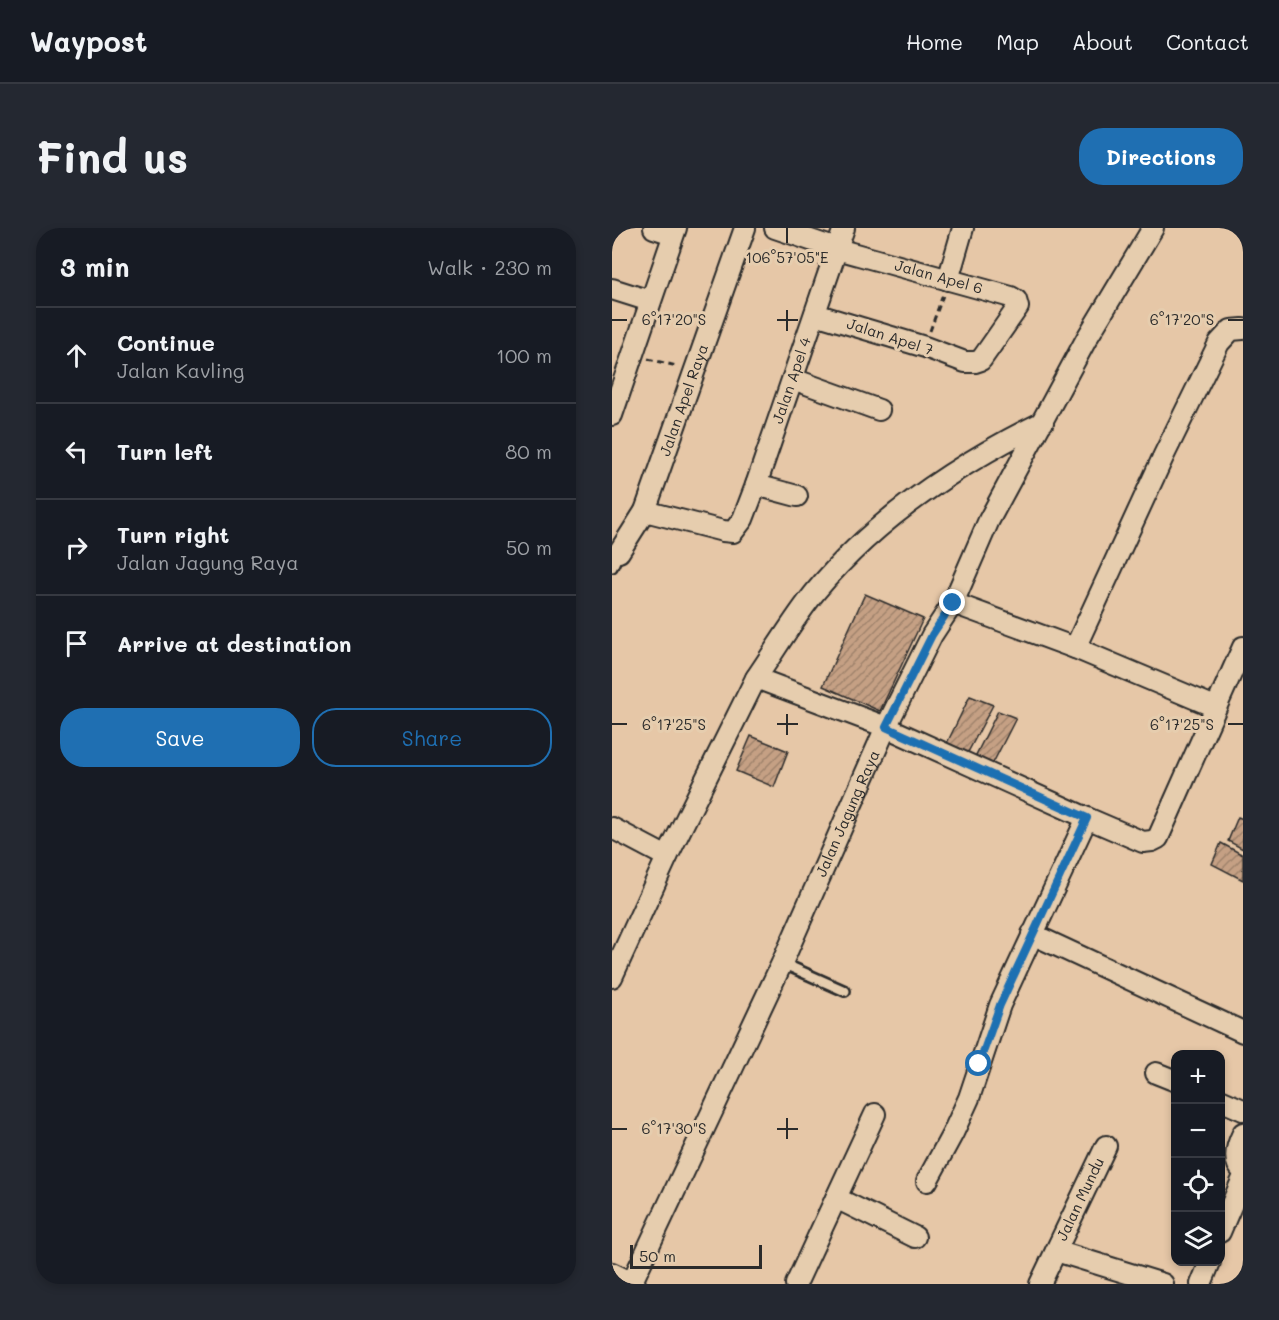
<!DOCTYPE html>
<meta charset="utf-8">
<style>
:root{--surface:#171b24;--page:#242831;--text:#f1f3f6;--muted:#9ea1a6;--line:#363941;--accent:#1f6fb2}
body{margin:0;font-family:Mali,sans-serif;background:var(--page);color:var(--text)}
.controls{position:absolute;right:18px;bottom:18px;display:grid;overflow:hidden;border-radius:12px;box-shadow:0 3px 9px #0003}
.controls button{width:54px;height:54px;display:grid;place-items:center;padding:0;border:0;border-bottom:2px solid var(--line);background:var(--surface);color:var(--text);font:30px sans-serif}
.scale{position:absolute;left:18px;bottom:15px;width:132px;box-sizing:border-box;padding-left:6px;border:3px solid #2b2b2b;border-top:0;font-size:16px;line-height:21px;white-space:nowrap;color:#2b2b2b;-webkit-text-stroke:4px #e6cdae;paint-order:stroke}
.stop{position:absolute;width:18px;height:18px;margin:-14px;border:4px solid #1f6fb2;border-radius:50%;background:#fff}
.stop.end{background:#1f6fb2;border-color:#fff;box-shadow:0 2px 6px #0008}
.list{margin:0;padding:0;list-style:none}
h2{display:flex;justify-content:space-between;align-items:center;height:78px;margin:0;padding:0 24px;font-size:26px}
h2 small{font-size:20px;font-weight:400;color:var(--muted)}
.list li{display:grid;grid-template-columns:39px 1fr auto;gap:18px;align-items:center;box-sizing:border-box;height:96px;padding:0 24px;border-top:2px solid var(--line)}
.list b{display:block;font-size:22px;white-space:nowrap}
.list p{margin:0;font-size:20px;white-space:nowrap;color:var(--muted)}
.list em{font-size:20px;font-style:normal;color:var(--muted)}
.actions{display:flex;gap:12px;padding:18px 24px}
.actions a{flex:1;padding:14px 0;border:2px solid var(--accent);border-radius:24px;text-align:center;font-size:21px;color:var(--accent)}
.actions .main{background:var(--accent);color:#fff}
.icon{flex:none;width:33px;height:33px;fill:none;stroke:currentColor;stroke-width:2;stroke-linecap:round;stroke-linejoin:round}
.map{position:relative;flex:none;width:631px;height:1056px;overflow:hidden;border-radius:24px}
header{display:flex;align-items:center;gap:36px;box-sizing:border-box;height:84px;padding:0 30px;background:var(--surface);border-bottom:2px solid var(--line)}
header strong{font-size:28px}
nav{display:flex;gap:33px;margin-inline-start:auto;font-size:21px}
.intro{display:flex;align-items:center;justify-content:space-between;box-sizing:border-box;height:144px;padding:0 36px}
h1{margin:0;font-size:42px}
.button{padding:15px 27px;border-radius:24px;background:var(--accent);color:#fff;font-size:21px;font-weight:700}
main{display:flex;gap:36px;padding:0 36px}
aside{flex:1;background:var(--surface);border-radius:24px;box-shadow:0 3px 9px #0003}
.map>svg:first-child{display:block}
</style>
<header>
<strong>Waypost</strong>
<nav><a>Home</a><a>Map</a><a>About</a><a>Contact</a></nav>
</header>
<div class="intro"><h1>Find us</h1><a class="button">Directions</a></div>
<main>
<aside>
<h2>3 min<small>Walk · 230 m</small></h2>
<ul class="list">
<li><svg class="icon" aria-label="ahead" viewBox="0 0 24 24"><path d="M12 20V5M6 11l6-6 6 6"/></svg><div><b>Continue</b><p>Jalan Kavling</p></div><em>100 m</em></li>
<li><svg class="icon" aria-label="left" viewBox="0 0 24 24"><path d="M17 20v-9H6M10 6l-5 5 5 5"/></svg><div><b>Turn left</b></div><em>80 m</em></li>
<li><svg class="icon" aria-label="right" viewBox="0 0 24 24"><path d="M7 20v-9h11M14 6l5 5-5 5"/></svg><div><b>Turn right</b><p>Jalan Jagung Raya</p></div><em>50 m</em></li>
<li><svg class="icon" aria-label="arrive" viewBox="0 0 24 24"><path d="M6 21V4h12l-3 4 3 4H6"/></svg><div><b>Arrive at destination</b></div></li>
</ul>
<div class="actions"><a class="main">Save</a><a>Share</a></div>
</aside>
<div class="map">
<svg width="631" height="1056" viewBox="0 0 631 1056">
<defs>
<pattern id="building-hatch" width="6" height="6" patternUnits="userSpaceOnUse" patternTransform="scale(1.5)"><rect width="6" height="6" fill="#c5a084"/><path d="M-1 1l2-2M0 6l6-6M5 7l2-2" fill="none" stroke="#a0836c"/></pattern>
</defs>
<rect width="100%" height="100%" fill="#e6c7a7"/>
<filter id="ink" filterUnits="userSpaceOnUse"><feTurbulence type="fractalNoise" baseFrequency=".0167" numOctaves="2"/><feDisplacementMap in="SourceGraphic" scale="12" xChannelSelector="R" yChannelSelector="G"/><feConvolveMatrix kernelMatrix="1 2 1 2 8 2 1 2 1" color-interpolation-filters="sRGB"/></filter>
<g filter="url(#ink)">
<!-- building -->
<g fill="url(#building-hatch)" stroke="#2b2b2b" stroke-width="1.5">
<path d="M253 366 311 391 268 483 211 458Z"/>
<path d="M358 468 381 477 355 526 334 517Z"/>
<path d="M386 483 404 490 380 537 363 529Z"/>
<path d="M139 508 176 523 162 559 124 543Z"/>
<path d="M626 589 631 591V621L616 613Z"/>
<path d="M609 615 631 627V652L600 636Z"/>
</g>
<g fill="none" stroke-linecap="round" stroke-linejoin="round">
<!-- lane casing -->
<g stroke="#2b2b2b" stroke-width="14">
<g id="lane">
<path d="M0 339 7 324"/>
<path d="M170 735 233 763"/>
</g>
</g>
<!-- street casing -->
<g stroke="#2b2b2b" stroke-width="24">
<g id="street">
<path d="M42 0 61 6"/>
<path id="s1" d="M163 0 225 21 399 69 404 72 406 79 369 132 363 134H353L313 119 203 86"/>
<path d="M336 52 351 0"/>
<path d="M0 61 38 73"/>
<path d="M181 151 267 182"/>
<path d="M0 187 64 0"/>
<path d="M144 257 185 268"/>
<path id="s2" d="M33 283 111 303 121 304 131 291 144 257 232 0"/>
<path id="s3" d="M7 324 33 283 133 0"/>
<path d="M341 375 463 420 603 479"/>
<path d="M463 420 552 227 607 115 619 102 631 101"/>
<path d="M144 450C164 421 182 390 204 363 265 289 346 236 431 194"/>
<path d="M0 600 55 629"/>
<path d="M420 706 631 804"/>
<path d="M0 749 55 629 144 450 274 499 475 590"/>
<path d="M544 845 564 853"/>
<path d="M608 872 631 882"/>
<path d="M631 905C625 917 619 933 631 943"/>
<path d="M315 953 341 905 357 870 388 777 475 590 531 614 540 613 546 610 631 419"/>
<path d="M224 970 303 1009"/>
<path d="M608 1004 631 950"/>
<path d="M444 1023 551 1056"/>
<path d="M0 1045 23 1056"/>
<path id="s4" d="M19 1056 170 735 274 499 320 407 341 375 377 292 475 110 541 0"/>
<path d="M184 1056 263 886"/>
<path id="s5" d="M428 1056 494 918"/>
<path d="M589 1056 598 1034"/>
</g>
</g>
<!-- path -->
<g stroke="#2b2b2b" stroke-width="3" stroke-dasharray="6 4.5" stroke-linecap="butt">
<path d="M318 103 331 67"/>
<path d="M36 131 65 138"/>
</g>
<!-- lane -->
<use href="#lane" stroke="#e6cdae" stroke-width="9"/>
<!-- street -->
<use href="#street" stroke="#e6cdae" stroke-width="20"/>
</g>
</g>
<g fill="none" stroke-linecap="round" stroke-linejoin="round" filter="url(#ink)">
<!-- route -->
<path stroke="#1f6fb2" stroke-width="8" d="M341 375 320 407 274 499 475 590 388 777 367 836"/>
</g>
<!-- ticks -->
<path fill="none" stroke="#2b2b2b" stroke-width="2" d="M175 0V15M175 82V103M0 92H15M165 92H186M616 92H631M175 486V507M0 496H15M165 496H186M616 496H631M175 890V911M0 901H15M165 901H186"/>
<g text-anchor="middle" stroke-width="6" stroke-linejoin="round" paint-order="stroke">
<!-- street labels -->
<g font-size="15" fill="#2b2b2b" stroke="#e6cdae">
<text dy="5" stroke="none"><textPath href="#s1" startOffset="171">Jalan Apel 6</textPath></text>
<text transform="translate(278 109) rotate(18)" y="5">Jalan Apel 7</text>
<text dy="5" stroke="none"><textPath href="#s2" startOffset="254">Jalan Apel 4</textPath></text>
<text dy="5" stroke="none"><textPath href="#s3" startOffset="166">Jalan Apel Raya</textPath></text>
<text dy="5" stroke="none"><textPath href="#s4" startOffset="518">Jalan Jagung Raya</textPath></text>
<text dy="5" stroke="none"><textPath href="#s5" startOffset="94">Jalan Mundu</textPath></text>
</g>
</g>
<g font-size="15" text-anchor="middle" fill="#2b2b2b" stroke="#e6cdae" stroke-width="6" stroke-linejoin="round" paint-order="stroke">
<text x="175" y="35">106°57'05"E</text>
<text x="62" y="97">6°17'20"S</text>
<text x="570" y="97">6°17'20"S</text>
<text x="62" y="502">6°17'25"S</text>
<text x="570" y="502">6°17'25"S</text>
<text x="62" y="906">6°17'30"S</text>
</g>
</svg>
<div class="controls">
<button>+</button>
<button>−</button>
<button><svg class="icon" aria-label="locate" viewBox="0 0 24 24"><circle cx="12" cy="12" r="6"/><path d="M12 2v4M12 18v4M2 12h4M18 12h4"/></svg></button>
<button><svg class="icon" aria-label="layers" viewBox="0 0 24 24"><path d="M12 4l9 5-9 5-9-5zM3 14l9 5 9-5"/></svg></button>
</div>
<div class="scale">50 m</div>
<div class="stop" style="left:367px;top:836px"></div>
<div class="stop end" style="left:341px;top:375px"></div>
</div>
</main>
